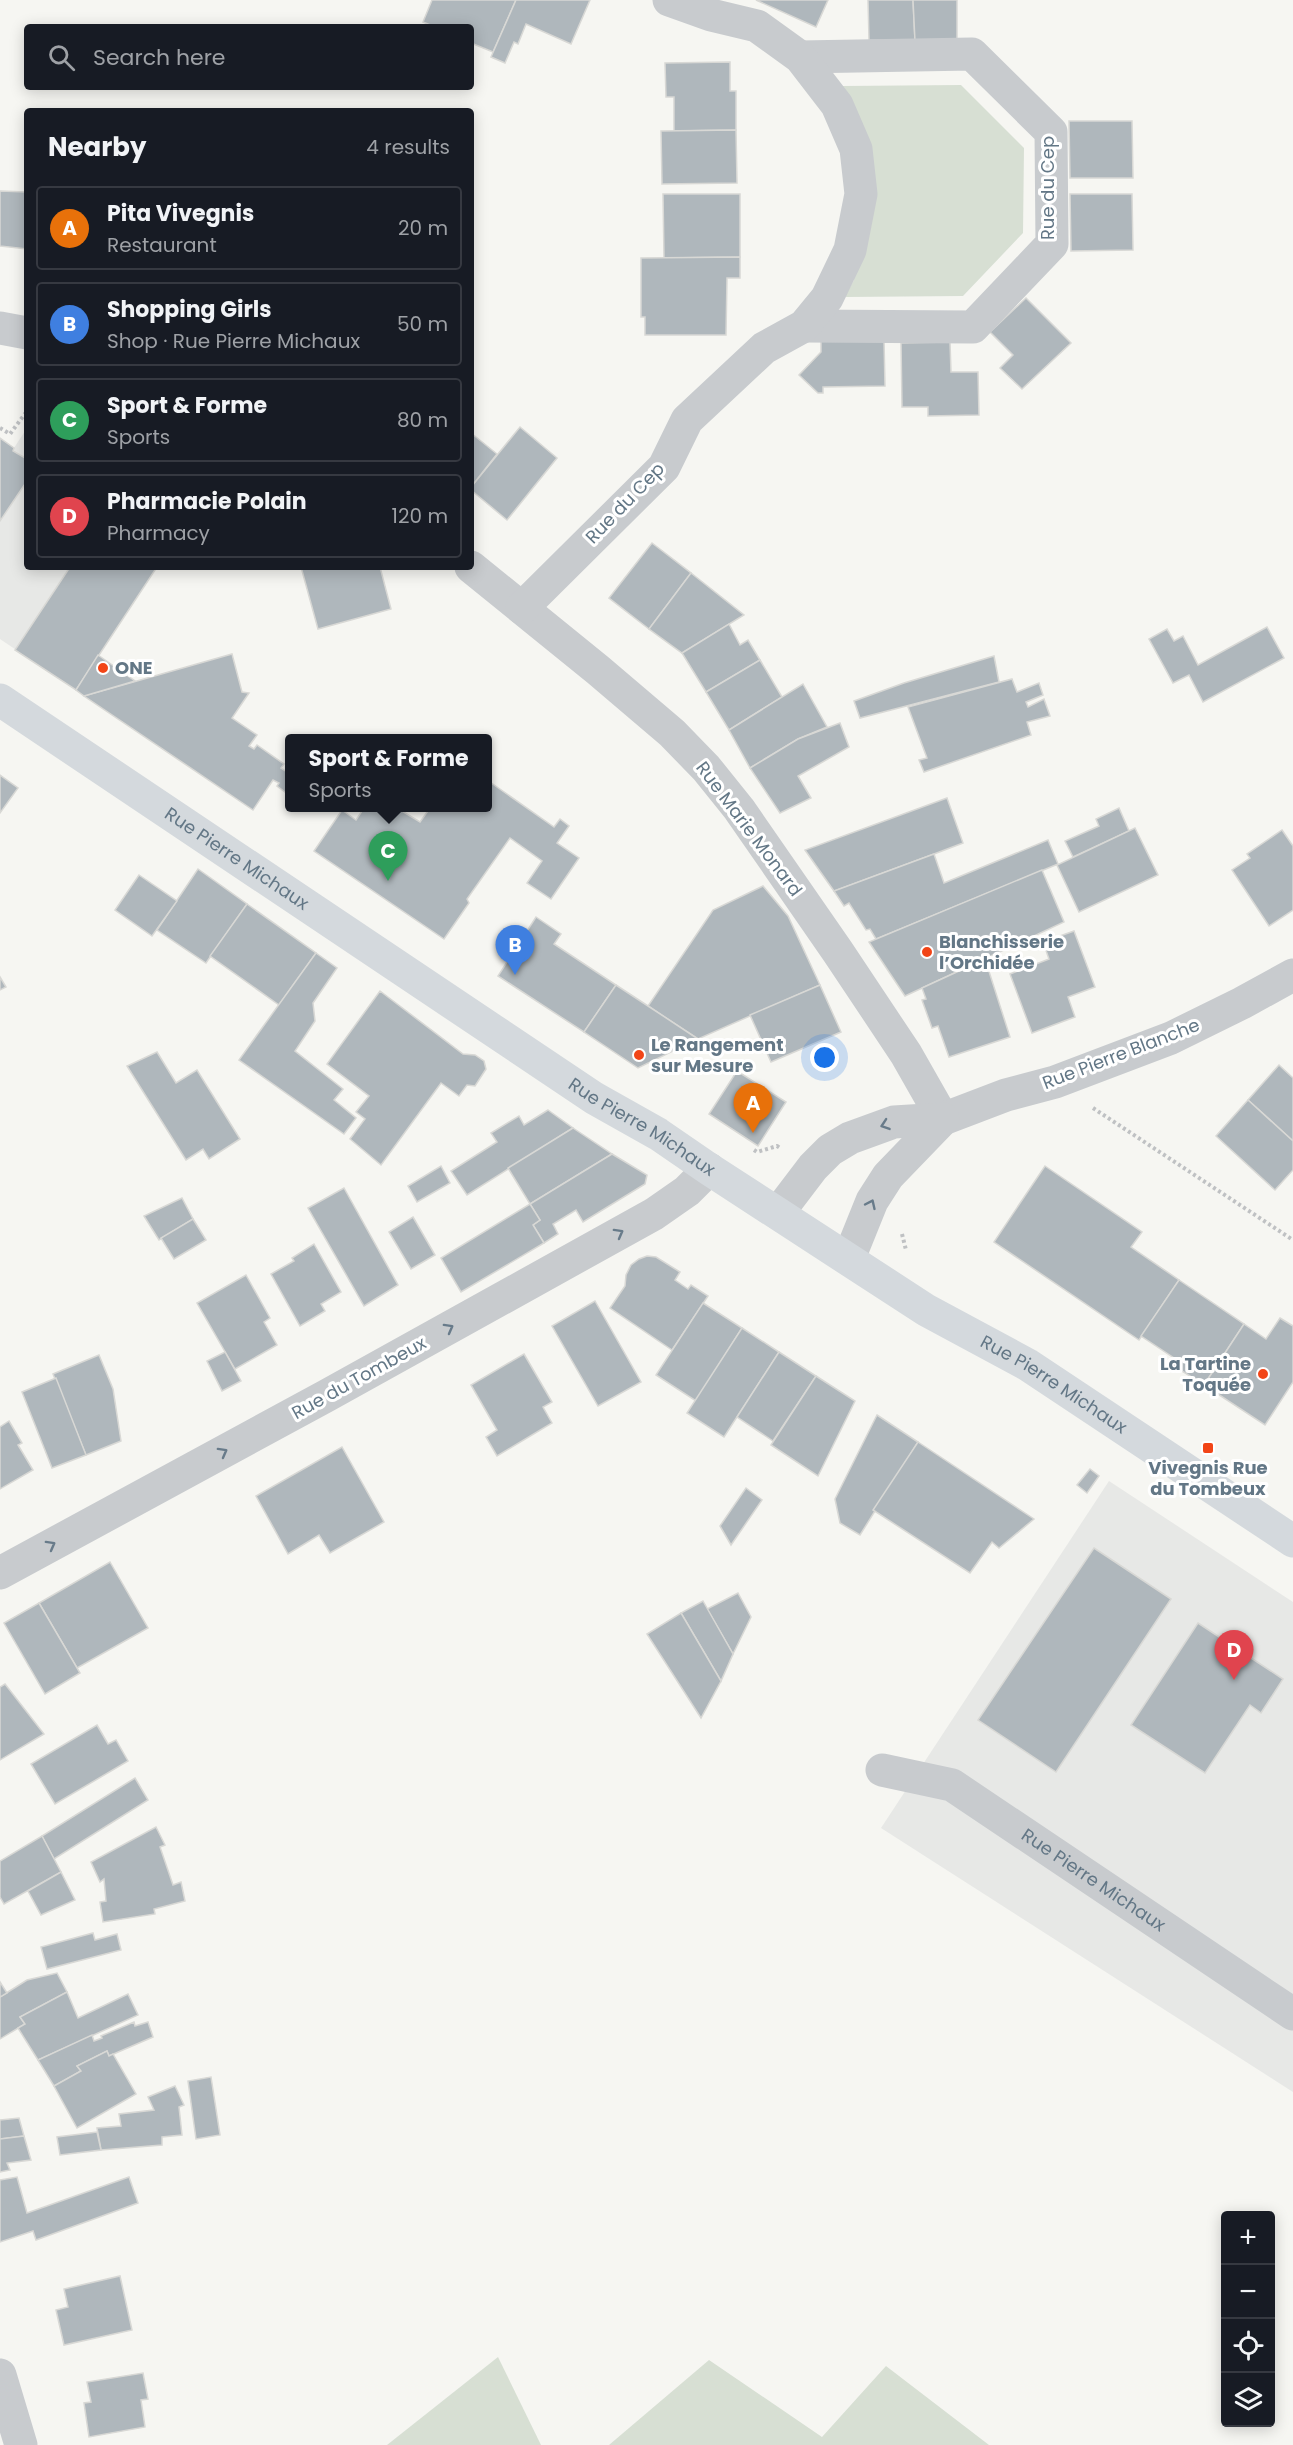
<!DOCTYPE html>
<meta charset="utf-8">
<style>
:root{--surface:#171b24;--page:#242831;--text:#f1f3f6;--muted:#9ea1a6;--line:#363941;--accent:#f24517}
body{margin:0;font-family:Poppins,sans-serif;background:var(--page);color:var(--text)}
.controls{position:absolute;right:18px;bottom:18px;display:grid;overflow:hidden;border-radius:6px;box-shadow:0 3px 15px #0003}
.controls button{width:54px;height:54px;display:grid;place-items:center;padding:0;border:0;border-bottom:2px solid var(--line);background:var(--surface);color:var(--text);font:30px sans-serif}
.you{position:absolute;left:825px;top:1058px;width:21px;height:21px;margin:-15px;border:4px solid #fff;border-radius:50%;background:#1a73e8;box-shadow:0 0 0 9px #1a73e833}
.badge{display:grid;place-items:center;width:39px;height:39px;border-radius:50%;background:var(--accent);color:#fff;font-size:20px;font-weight:700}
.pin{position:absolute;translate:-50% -50px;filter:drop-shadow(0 2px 3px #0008)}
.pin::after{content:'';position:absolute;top:32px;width:21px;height:18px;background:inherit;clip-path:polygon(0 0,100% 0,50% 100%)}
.popup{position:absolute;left:285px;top:734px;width:207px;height:78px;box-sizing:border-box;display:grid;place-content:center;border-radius:6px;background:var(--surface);filter:drop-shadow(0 2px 4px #0005);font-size:20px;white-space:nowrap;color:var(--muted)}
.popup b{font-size:22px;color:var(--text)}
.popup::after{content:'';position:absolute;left:50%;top:100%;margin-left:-12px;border:12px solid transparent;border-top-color:var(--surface)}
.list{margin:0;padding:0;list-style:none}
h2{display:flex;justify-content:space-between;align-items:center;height:78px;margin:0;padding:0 24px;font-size:26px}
h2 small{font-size:20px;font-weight:400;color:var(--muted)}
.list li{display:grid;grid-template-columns:39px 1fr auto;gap:18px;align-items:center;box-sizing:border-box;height:84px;margin:0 12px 12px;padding:0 12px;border:2px solid var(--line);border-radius:6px}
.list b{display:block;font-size:22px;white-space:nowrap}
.list p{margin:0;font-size:20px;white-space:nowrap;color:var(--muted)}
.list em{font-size:20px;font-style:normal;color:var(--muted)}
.icon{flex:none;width:33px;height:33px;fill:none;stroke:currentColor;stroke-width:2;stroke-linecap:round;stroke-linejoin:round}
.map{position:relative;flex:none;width:1293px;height:2445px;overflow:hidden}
.search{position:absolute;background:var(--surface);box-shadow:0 3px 15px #0003;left:24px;top:24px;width:450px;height:66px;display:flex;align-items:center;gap:15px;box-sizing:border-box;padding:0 21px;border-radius:6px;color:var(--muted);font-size:22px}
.panel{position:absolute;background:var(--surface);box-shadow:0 3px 15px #0003;left:24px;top:108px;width:450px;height:462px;border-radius:6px}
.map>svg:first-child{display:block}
</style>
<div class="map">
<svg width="1293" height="2445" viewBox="0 0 1293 2445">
<rect width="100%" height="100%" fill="#f6f6f2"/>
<!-- built -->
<g fill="#e7e8e6">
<path d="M27 428V567H157L76 690 0 639V438L14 448Z"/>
<path d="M1109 1481 1293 1602V2092L881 1828Z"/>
</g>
<!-- green -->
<g fill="#d7dfd3">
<path d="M961 85 1024 148 1023 233 963 296 845 297 854 280 842 86Z"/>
<path d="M498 2357 541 2445H387Z"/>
<path d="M709 2360 822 2437 886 2366 989 2445H609Z"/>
</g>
<!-- building -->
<g fill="#afb7bc" stroke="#d8d8d5" stroke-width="1.5">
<path d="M432 0H516L493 52 471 43V27H435L423 22Z"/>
<path d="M516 0H590L571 44 526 24 518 44 514 42 505 63 491 57Z"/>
<path d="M756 0H828L816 27Z"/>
<path d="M868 0H913L915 41 869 40Z"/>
<path d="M913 0H957V40L915 41Z"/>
<path d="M730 62V91H736V130L674 131V97H666L665 63Z"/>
<path d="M1069 121H1132L1133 178H1070Z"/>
<path d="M736 130 737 183 662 184 661 131Z"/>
<path d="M0 191 27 192V249L0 246Z"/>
<path d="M663 194H740V257L664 258Z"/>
<path d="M1070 194H1132L1133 250 1071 251Z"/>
<path d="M740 257V278H727L726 335H645V317H641V258Z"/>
<path d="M1026 298 1071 343 1022 389 1000 368 1013 355 990 332Z"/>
<path d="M884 340 885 386 823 387V393H818L799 375 821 352V341Z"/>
<path d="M950 342 951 372H978L979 415 928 416V407H902L901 343Z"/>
<path d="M520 427 557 458 507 520 471 490V487Z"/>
<path d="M471 433 497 454 471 487Z"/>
<path d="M0 438 14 448 13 451 27 459V481L0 521Z"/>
<path d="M652 543 691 573 649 629 609 598Z"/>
<path d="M70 567H157L76 690 15 650Z"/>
<path d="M301 567H380L391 609 318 629Z"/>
<path d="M691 573 744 615 682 653 649 629Z"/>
<path d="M729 624 740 645 748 640 760 660 706 692 682 653Z"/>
<path d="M1267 627 1284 658 1203 702 1189 675 1173 683 1149 639 1167 629 1174 641 1183 636 1198 665Z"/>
<path d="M232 654 242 692 249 693 232 718 257 735 249 746 254 749 257 745 284 764 281 768 287 772 289 769V795L277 786 279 783 273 780 253 810 84 696Z"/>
<path d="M98 655 135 681 84 696 76 690Z"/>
<path d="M994 656 999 682 860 718 854 701 904 683Z"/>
<path d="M760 660 782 697 729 730 706 692Z"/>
<path d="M1012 679 1017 692 1039 683 1043 695 1026 702 1028 707 1044 699 1050 716 1027 722 1031 735 924 772 919 760 927 758 908 707Z"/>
<path d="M803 684 827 727 798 739 750 768 729 730Z"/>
<path d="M840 723 849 747 798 776 811 798 780 813 750 768 798 739Z"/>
<path d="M0 775 18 788 0 813Z"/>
<path d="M487 780 554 827 560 819 569 826 557 843 579 858 551 899 527 883 542 861 510 838 467 899 469 903 444 939 314 851 342 810 356 820 364 808H397L420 822 430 808H487Z"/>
<path d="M947 798 963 843 934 854 834 891 805 850Z"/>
<path d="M1119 808 1129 831 1073 857 1065 841 1099 826 1096 819Z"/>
<path d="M1135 828 1158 875 1079 912 1057 865Z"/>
<path d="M1282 830 1293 846V910L1269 926 1232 870 1250 858 1247 854Z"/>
<path d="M1048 840 1058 864 876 939 870 929 866 930 849 903 844 906 834 891 934 854 944 883Z"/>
<path d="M198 869 247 904 206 963 157 930Z"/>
<path d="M1042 870 1064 922 905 996 869 942Z"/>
<path d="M139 875 177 901 152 936 115 910Z"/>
<path d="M763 886 788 916 820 985 698 1039 648 1006 713 910Z"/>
<path d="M247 904 316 953 279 1005 210 956Z"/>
<path d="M536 917 561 934 554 944 616 985 584 1032 498 976Z"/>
<path d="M1074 931 1095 987 1068 997 1075 1017 1032 1033 1010 974 1049 959 1043 942Z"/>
<path d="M316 953 337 968 313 1003 315 1021 295 1051 343 1089 334 1100 356 1118 344 1134 239 1060Z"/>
<path d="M985 959 1010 1037 949 1057 938 1026 932 1028 922 1000 926 999 922 988Z"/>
<path d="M0 977 6 987 0 990Z"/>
<path d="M616 985 648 1006 698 1039 638 1068 584 1032Z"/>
<path d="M820 985 841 1032 771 1062 750 1015Z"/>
<path d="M380 991 463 1054 475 1055 484 1061 486 1069 475 1086 467 1085 459 1096 441 1083 381 1165 350 1139 365 1119 356 1112 369 1096 327 1064Z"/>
<path d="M157 1052 176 1083 197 1070 240 1139 209 1159 203 1149 186 1160 127 1066Z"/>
<path d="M1279 1065 1293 1078V1141L1248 1100Z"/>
<path d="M737 1071 786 1102 758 1146 709 1114Z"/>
<path d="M1248 1100 1293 1141V1170L1275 1190 1216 1136Z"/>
<path d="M548 1110 573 1128 467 1195 451 1171 497 1142 491 1133 519 1116 524 1125Z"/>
<path d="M573 1128 612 1154 530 1204 508 1168Z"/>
<path d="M612 1154 647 1175 645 1184 583 1222 576 1210 553 1224 558 1234 544 1243 533 1225 540 1220 530 1204Z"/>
<path d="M441 1166 450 1183 417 1202 408 1186Z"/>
<path d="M1045 1166 1142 1232 1131 1247 1179 1280 1139 1340 994 1242Z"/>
<path d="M344 1188 398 1285 364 1306 308 1208Z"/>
<path d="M182 1198 193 1219 159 1240 144 1216Z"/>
<path d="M530 1204 540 1220 533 1225 544 1243 461 1292 441 1258Z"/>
<path d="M413 1217 435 1255 411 1269 389 1232Z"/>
<path d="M193 1219 206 1240 174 1259 161 1238Z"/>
<path d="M314 1244 341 1292 321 1304 325 1311 300 1326 271 1274 294 1261 292 1258Z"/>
<path d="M647 1256 656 1257 680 1272 675 1280 688 1289 691 1285 708 1296 672 1350 610 1308 625 1286 626 1275 631 1265 639 1259Z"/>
<path d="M246 1275 270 1318 264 1322 277 1345 235 1369 197 1303Z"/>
<path d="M1179 1280 1244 1324 1204 1385 1174 1366 1177 1360 1141 1336Z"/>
<path d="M595 1301 641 1382 598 1406 552 1326Z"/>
<path d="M703 1303 742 1328 696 1401 656 1375Z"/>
<path d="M1280 1318 1293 1326V1382L1265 1425 1204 1385 1244 1324 1266 1339Z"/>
<path d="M742 1328 779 1352 724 1437 687 1413Z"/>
<path d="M225 1352 241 1381 222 1391 207 1361Z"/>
<path d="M779 1352 816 1376 773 1441 737 1417Z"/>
<path d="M524 1354 552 1402 543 1407 552 1423 497 1456 486 1437 497 1430 471 1385Z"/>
<path d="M99 1355 113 1389 121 1441 86 1455 53 1374Z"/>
<path d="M816 1376 855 1401 818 1476 771 1445Z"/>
<path d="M56 1378 86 1455 52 1468 22 1392Z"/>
<path d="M877 1415 918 1442 860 1535 840 1523 835 1499Z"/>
<path d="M9 1421 22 1443 18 1445 33 1470 0 1489V1427Z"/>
<path d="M918 1442 1034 1519 999 1548 992 1542 970 1573 873 1510Z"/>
<path d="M342 1447 384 1522 330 1553 319 1535 288 1554 256 1496Z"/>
<path d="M1090 1469 1099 1476 1087 1493 1077 1485Z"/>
<path d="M746 1488 762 1500 731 1545 720 1526Z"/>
<path d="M1094 1548 1171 1599 1056 1772 978 1720Z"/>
<path d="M110 1562 148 1628 77 1668 39 1603Z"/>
<path d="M738 1593 751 1617 733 1654 707 1609Z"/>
<path d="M703 1601 733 1654 721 1681 681 1613Z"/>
<path d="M39 1603 80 1673 45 1694 4 1623Z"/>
<path d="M681 1613 721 1681 701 1718 647 1634Z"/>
<path d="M1198 1623 1283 1679 1261 1713 1250 1705 1205 1773 1131 1725Z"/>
<path d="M5 1684 44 1734 0 1760V1687Z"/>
<path d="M97 1725 108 1744 116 1740 128 1761 55 1804 31 1764Z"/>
<path d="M135 1778 148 1800 54 1859 42 1836Z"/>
<path d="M156 1827 165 1845 160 1847 173 1885 181 1882 185 1901 154 1909 155 1914 103 1922 100 1902 106 1901 104 1879 100 1882 91 1862Z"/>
<path d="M42 1836 61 1872 4 1904 0 1897V1861Z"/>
<path d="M61 1872 75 1900 41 1915 28 1891Z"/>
<path d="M93 1933 95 1940 117 1934 121 1950 47 1969 41 1947Z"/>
<path d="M57 1973 67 1992 20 2017 25 2024 0 2039V1997L27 1980Z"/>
<path d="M0 1982 7 1993 0 1997Z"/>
<path d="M67 1992 78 2018 128 1994 138 2015 38 2060 18 2028 25 2024 20 2017Z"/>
<path d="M134 2022 135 2026 148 2022 153 2037 109 2056 107 2051 77 2066 81 2071 54 2086 38 2060 92 2035 94 2041 102 2038 101 2036Z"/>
<path d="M107 2051 109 2056 113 2054 136 2094 77 2128 54 2086 81 2071 77 2066Z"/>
<path d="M211 2077 220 2135 196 2139 188 2081Z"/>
<path d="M175 2086 184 2105 179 2107 182 2135 162 2137V2145L101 2150 97 2128 121 2126 119 2114 154 2110 148 2097Z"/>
<path d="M19 2118 24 2136 0 2139V2120Z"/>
<path d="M97 2132 101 2150 60 2155 57 2137Z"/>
<path d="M24 2136 31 2160 7 2163 10 2170 0 2172V2139Z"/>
<path d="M17 2177 27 2213 129 2177 138 2203 36 2240 33 2231 0 2242V2180Z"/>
<path d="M120 2276 132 2330 64 2345 56 2310 68 2307 64 2289Z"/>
<path d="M143 2373 148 2399 141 2400 145 2427 89 2437 84 2403 91 2402 87 2382Z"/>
</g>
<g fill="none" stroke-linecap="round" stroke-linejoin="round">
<!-- path -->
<g stroke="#bfc1c3" stroke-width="4" stroke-dasharray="3 3" stroke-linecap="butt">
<path d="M0 428 10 434 27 411"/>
<path d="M1093 1108 1293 1240"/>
<path d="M754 1150 757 1152 777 1146 780 1148"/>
<path d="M902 1234 906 1250"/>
</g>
<!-- minor -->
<g stroke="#c8cbce" stroke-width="33">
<path d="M800 57 972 54 1051 132 1052 244 973 327 804 326"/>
<path d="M0 328 27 333"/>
<path d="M471 567 598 670 672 733 706 768 739 809 838 952 906 1054 943 1119"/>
<path d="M522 608 664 467 687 420 764 348 804 326 827 298 850 250 861 194 856 149 837 105 800 57 757 26 711 15 669 0"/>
<path d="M778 1213 813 1167 830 1150 850 1138 894 1122 943 1119 1006 1095 1055 1082 1171 1038 1242 1003 1293 975"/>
<path d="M849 1258 872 1201 888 1176 943 1119"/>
<path d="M0 1573 326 1396 654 1214 687 1191 709 1169"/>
<path id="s1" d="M882 1770 952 1785 1293 2014"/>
<path d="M0 2375 21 2445"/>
</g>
<!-- major -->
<path stroke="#d4d9dd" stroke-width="33" id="s2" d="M0 700 594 1098 658 1134 709 1169 926 1310 1028 1365 1293 1541"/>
</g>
<!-- one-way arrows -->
<defs><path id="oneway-chevron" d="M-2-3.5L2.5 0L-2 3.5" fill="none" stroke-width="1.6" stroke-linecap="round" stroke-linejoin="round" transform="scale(1.5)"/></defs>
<g stroke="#687b8a">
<use href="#oneway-chevron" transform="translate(885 1125) rotate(161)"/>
<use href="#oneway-chevron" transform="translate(871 1204) rotate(-65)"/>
<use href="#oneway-chevron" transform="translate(619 1233) rotate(-29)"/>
<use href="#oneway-chevron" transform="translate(449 1328) rotate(-29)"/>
<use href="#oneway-chevron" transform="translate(223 1452) rotate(-29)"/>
<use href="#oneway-chevron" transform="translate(51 1545) rotate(-29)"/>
</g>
<!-- markers -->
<g fill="#f24517" stroke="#fff" stroke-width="2">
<circle cx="103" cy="668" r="6"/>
<circle cx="927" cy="952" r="6"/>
<circle cx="639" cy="1055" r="6"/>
<circle cx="1263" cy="1374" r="6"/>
<rect x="1202" y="1442" width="12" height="12" rx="3"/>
</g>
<g text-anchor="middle" stroke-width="6" stroke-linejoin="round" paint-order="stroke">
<!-- street labels -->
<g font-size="18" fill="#637786" stroke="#fff">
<text transform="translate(1048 188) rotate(-90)" y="6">Rue du Cep</text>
<text transform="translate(625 503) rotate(-46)" y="6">Rue du Cep</text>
<text transform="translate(749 829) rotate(53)" y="6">Rue Marie Monard</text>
<text dy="6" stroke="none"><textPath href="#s2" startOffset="285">Rue Pierre Michaux</textPath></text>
<text transform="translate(1121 1054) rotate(-21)" y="6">Rue Pierre Blanche</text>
<text dy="6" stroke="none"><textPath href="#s2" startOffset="771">Rue Pierre Michaux</textPath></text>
<text transform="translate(359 1378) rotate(-29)" y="6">Rue du Tombeux</text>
<text dy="6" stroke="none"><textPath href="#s2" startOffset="1257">Rue Pierre Michaux</textPath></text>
<text dy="6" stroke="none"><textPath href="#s1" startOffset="242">Rue Pierre Michaux</textPath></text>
</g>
<!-- poi labels -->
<g font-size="18" font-weight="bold" fill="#637786" stroke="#fff" text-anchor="start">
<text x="115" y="674">ONE</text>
<text x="939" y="948">Blanchisserie<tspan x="939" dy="21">l’Orchidée</tspan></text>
<text x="651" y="1051">Le Rangement<tspan x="651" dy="21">sur Mesure</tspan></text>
<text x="1251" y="1370" text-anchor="end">La Tartine<tspan x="1251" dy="21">Toquée</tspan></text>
<text x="1208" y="1474" text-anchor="middle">Vivegnis Rue<tspan x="1208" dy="21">du Tombeux</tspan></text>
</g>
</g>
</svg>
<div class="controls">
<button>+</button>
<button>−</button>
<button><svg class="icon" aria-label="locate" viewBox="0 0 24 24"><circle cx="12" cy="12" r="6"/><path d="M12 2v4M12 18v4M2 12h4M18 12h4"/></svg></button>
<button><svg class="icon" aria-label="layers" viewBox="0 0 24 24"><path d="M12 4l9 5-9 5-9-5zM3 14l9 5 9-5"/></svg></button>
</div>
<div class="you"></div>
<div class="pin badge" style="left:753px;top:1133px;background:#e8710a">A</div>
<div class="pin badge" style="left:515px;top:975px;background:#3f7fe0">B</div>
<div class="pin badge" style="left:388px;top:881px;background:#2e9e5b">C</div>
<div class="popup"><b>Sport &amp; Forme</b>Sports</div>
<div class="pin badge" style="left:1234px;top:1680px;background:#e0444e">D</div>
<div class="search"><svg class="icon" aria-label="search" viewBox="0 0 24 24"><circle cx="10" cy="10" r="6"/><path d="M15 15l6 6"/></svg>Search here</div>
<section class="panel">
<h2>Nearby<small>4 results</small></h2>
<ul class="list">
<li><span class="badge" style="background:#e8710a">A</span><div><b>Pita Vivegnis</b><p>Restaurant</p></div><em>20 m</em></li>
<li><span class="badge" style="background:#3f7fe0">B</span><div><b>Shopping Girls</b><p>Shop · Rue Pierre Michaux</p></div><em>50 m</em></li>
<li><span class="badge" style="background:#2e9e5b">C</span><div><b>Sport &amp; Forme</b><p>Sports</p></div><em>80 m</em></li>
<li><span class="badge" style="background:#e0444e">D</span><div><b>Pharmacie Polain</b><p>Pharmacy</p></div><em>120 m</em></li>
</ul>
</section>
</div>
